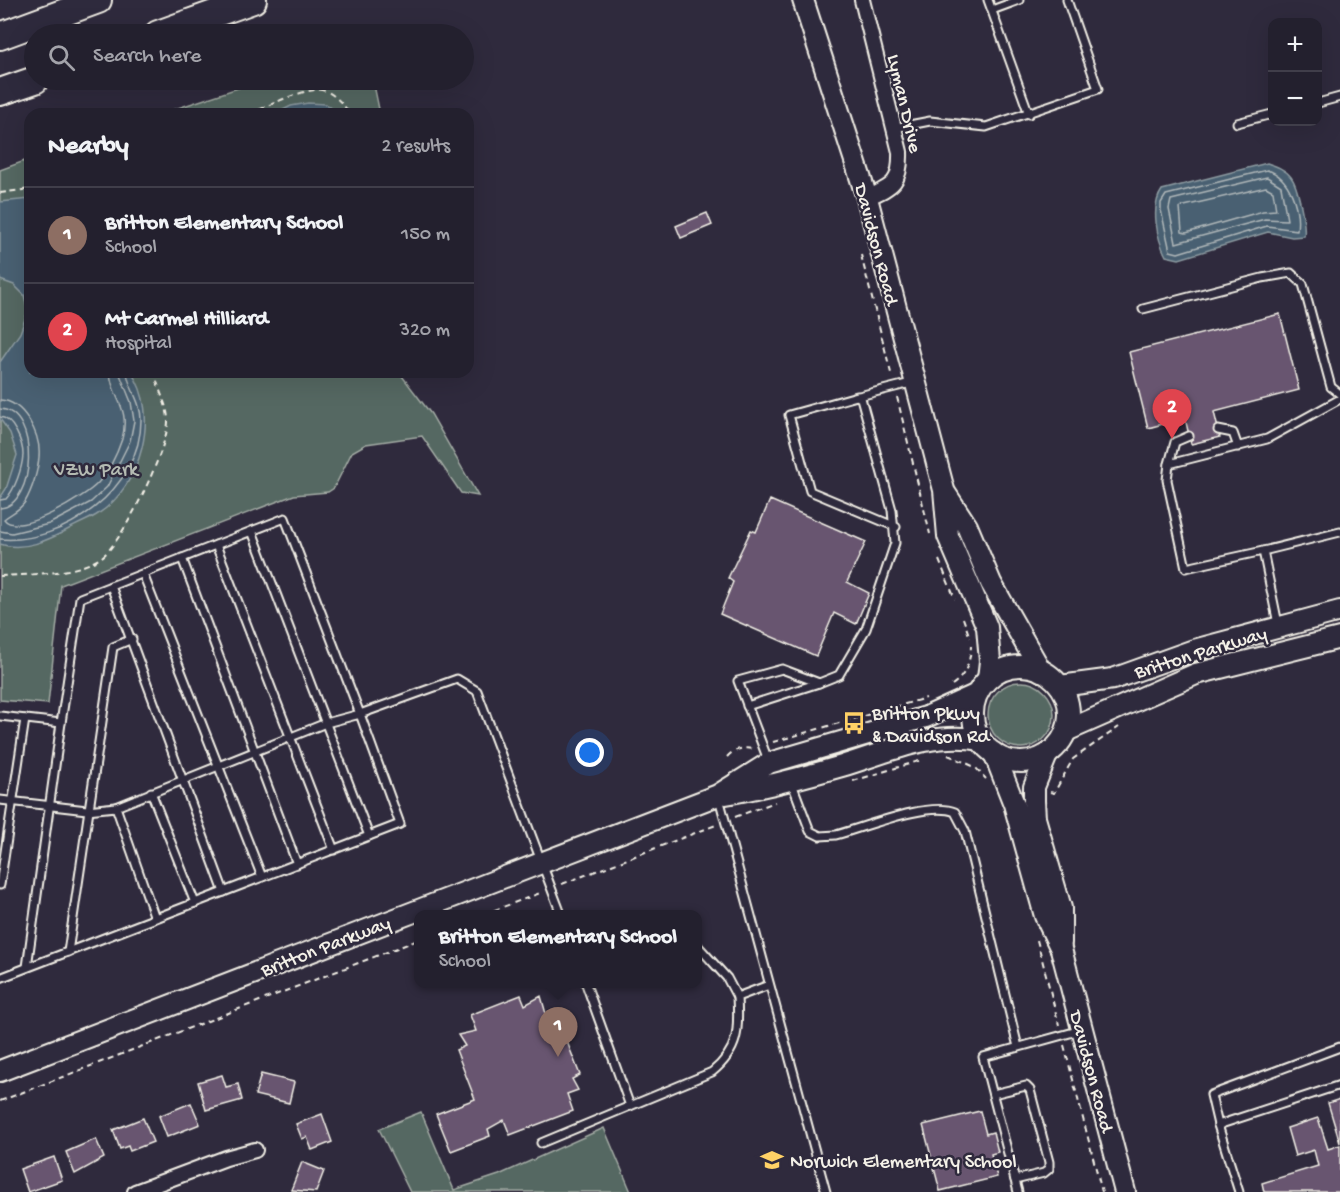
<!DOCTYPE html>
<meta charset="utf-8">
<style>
:root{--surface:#23202e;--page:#2f2d3a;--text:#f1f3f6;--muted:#a3a3aa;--line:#403e4a;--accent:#db2777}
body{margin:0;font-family:"Gochi Hand",sans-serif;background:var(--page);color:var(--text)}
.controls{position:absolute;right:18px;top:18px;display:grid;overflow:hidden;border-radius:12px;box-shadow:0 6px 24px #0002}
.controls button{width:54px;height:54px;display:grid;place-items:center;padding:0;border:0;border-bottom:2px solid var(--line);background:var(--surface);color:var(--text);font:30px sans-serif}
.you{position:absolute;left:590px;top:753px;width:21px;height:21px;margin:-15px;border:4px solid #fff;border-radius:50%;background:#1a73e8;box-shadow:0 0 0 9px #1a73e833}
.badge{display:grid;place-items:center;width:39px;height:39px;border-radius:50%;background:var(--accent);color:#fff;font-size:20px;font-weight:700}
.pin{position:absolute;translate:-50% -50px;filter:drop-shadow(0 2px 3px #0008)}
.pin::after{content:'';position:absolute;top:32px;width:21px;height:18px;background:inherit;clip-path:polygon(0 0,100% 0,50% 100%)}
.popup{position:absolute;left:414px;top:910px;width:288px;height:78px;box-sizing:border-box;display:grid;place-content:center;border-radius:12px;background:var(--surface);filter:drop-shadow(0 2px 4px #0005);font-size:20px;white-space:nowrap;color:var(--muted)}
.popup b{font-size:22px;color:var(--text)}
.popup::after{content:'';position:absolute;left:50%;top:100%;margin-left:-12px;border:12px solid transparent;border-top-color:var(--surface)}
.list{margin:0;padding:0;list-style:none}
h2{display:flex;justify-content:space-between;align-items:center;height:78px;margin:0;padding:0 24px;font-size:26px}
h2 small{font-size:20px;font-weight:400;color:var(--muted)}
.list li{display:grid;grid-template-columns:39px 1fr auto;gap:18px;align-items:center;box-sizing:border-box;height:96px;padding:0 24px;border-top:2px solid var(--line)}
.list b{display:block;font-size:22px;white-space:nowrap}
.list p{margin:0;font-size:20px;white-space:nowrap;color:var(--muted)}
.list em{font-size:20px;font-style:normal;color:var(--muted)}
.icon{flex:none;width:33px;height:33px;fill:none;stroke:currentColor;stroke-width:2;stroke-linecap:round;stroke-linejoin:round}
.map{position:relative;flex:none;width:1340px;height:1192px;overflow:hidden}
.search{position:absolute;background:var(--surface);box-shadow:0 6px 24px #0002;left:24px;top:24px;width:450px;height:66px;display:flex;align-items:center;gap:15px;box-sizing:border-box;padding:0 21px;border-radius:33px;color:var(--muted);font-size:22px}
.panel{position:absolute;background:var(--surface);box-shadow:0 6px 24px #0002;left:24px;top:108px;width:450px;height:270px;border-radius:18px}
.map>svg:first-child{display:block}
</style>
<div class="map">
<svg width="1340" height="1192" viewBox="0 0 1340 1192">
<rect width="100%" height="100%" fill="#2f2a3d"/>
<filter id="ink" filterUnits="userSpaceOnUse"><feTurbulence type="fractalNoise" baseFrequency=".0167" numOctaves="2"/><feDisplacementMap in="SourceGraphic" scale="12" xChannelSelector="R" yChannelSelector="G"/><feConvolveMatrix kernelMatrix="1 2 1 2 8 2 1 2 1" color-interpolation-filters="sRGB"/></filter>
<g filter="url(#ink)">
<!-- green -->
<g fill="#546862" stroke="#a4aca5" stroke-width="1.5">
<path d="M262 80H373L380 114H160Z"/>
<path d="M30 159V372H399L431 414 478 496 461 493 422 436 366 444 352 452 334 488 328 492 294 495 61 585 48 704 0 700V170Z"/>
<circle cx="1021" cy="715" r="33"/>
<path d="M421 1112 454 1190 499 1175 604 1128 631 1192H410L379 1129Z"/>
</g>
<!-- water -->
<g fill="#496172" stroke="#8d9ba1" stroke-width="1.5">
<path d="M308 103 326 104 340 114H275L291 106Z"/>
<path d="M1267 163C1276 166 1285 169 1291 177 1298 186 1306 225 1304 236L1292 237 1268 232 1179 259 1166 256C1157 239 1150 207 1162 190Z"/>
<path d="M30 199V372H131C161 414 141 486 98 514 89 520 79 523 69 529 49 540 23 552 0 544V498L6 489 17 455 10 433 0 419V362L20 333 28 311 24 295 14 285 0 280V202Z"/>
</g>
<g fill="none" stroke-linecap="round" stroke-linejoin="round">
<!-- shore -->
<g stroke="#b0b7b9" stroke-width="1.5">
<path d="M1267 170C1290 176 1300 209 1297 230L1267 226 1178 253 1170 251 1161 210V203L1166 195Z"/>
<path d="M1267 177 1281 186 1287 220 1265 219 1176 243 1169 209 1171 200Z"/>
<path d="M1266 187 1273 191 1276 210 1263 211 1186 233 1182 232 1180 207Z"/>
<path d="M0 400C24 401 41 435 39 457 38 471 32 490 25 502 19 511 11 513 4 519 18 538 85 497 98 483 108 472 117 454 122 439 131 406 111 398 110 372"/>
<path d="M0 409C40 411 36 506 0 508"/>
<path d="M0 417C13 418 23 443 23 455 22 469 15 489 6 499L0 500"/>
<path d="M0 531 12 533 49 524 91 502 107 487 130 441 134 421 131 402 119 372"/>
<path d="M0 539C63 545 141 489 141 420 141 400 128 388 127 372"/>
</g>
</g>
<!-- building -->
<g fill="#67556f" stroke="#f4f1e8" stroke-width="1.5">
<path d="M707 213 712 225 681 238 676 226Z"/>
<path d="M1280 314 1299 390 1214 412 1220 437 1191 444 1185 418 1148 428 1129 352Z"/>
<path d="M770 500 866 542 847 582 869 593 856 624 834 613 816 656 720 614 733 582 728 578 751 530 756 532Z"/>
<path d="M521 995 525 1005 541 996 546 1014 555 1011 580 1075 572 1079 578 1090 567 1094 573 1111 510 1135 504 1120 488 1129 490 1136 451 1151 436 1114 475 1099 456 1050 465 1046 458 1035 476 1031 470 1015Z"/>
<path d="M261 1074 294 1082 289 1103 255 1095Z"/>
<path d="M222 1075 226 1087 238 1084 242 1100 206 1110 198 1082Z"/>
<path d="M1340 1099V1143L1328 1103Z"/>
<path d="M191 1103 200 1124 167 1137 159 1116Z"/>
<path d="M980 1111 986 1134 993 1132 998 1152 991 1154 997 1177 940 1191 923 1125Z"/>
<path d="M322 1114 332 1142 312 1150 307 1137 302 1139 296 1124Z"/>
<path d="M143 1118 153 1142 130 1151 128 1146 120 1149 113 1130Z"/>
<path d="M1318 1118 1328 1149 1340 1145V1192H1264L1262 1183 1318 1166 1314 1150 1295 1156 1287 1128Z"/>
<path d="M96 1139 104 1158 75 1174 66 1152Z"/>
<path d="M54 1157 62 1180 28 1192 20 1169Z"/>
<path d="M302 1162 324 1171 316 1192 291 1190Z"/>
</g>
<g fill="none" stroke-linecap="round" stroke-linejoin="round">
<!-- lane casing -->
<g stroke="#f4f1e8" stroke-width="11">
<g id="lane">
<path d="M988 0 1029 114"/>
<path d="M992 10 1019 0"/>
<path d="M1318 103 1340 97"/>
<path d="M1237 123 1272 114"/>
<path d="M894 128 930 121 986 127 1098 89 1067 0"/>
<path d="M1143 309 1262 278 1291 273 1303 284 1331 387 1340 394"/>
<path d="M859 396 915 382"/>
<path d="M1218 430 1233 433 1238 447"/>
<path d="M1169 464 1175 442 1189 436"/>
<path d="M252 531 369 836"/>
<path d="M216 545 334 850"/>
<path d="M1263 551 1186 568 1167 480 1169 464 1267 439 1340 399"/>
<path d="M182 558 297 864"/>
<path d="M143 574 262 877"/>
<path d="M111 586 224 892"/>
<path d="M1278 624 1263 551 1340 532"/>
<path d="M747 706 819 683"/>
<path d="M0 716 61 723 80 598 285 518 360 714 457 679 477 691 561 914"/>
<path d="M768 760 738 681 782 669 819 683 839 675 866 629 895 543 892 510 861 398 857 396 789 415 810 491 896 527"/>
<path d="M791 781 810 831 820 836 836 835C865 827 929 801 955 812L965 831 1018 1047"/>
<path d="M151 792 195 903"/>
<path d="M719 798 826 1192"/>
<path d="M0 800 87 810 116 807 326 723 360 714 400 824 0 978"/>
<path d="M116 807 155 918"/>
<path d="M0 885 25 719"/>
<path d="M698 946 727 978 737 997"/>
<path d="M68 952 113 647 132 639"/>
<path d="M27 967 61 723"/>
<path d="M586 984 630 1106"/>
<path d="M1340 1047 1211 1095 1218 1125 1340 1085"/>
<path d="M993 1094 1026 1086 1030 1090 1049 1162V1169L1044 1173 1015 1180"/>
<path d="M1218 1125 1239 1192"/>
<path d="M541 1143 712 1072C739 1050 739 1030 737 997L769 985"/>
<path d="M1018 1192 983 1057 1081 1030"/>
</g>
</g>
<!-- street casing -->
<g stroke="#f4f1e8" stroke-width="18">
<g id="street">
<path d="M862 0 900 152C901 183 893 186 867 198"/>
<path d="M135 1192 226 1158 255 1150"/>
</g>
</g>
<!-- secondary casing -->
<g stroke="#f4f1e8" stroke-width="24">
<g id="secondary">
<path d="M803 0 867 198 944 490 948 536 987 627 990 661 988 679"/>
<path d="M946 494 967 526 991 583 1041 671"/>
<circle cx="1021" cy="714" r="48"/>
<path d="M1060 686 1113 679 1194 650 1340 611"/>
<path d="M1066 731 1196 674 1340 638"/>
<path d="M994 753 1014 804 1045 916 1061 949 1125 1192"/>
<path d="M1047 755 1034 787V801L1035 818 1061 908V943"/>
<path d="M726 794C766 787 804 777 842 766 888 752 932 731 981 740"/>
<path d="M0 1071 718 795 769 763 926 717 977 694"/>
</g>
</g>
<!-- highway casing -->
<g stroke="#f4f1e8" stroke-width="30">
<g id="highway">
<path d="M158 34 253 0"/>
<path d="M0 36 98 0"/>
<path d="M0 92 35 80"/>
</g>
</g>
<!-- path -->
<g stroke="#f4f1e8" stroke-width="2" stroke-dasharray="6 4.5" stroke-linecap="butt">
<path d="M250 114C265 107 306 87 322 90 334 93 343 104 350 114"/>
<path d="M0 193 30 189"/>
<path d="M861 255 892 377"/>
<path d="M897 397 930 534"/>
<path d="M939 560 955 599"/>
<path d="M0 576C31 574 71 575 99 559 122 546 168 448 168 421 168 403 156 389 156 372"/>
<path d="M963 618 970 638"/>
<path d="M952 685C966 675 970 663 971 646"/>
<path d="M773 742 926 698"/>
<path d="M948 755 975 767 986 779"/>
<path d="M727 757C734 749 743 747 753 749"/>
<path d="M853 781 922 760"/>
<path d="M1050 792 1054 793 1073 759 1119 727"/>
<path d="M735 817 775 802"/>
<path d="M562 884 716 825"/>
<path d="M484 914 543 892"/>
<path d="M1037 940 1059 1025"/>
<path d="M1064 1045 1102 1192"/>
<path d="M0 1101 418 940"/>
</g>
<!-- lane -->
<use href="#lane" stroke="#2f2a3d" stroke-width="7"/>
<!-- street -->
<use href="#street" stroke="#2f2a3d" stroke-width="14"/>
<!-- secondary -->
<use href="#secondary" stroke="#2f2a3d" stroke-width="20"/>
<!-- highway -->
<use href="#highway" stroke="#2f2a3d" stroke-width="26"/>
</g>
</g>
<!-- icons -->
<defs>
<g id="bus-bare" transform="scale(1.8)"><path d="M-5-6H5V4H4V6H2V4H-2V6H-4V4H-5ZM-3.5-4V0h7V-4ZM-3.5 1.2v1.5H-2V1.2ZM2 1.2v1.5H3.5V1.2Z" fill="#ffd166" stroke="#2f2a3d" stroke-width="2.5" paint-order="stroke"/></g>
<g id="school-bare" transform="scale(1.8)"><path d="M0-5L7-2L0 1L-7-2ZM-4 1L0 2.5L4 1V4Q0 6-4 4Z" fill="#ffd166" stroke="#2f2a3d" stroke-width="2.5" paint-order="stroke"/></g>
</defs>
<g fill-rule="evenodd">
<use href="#bus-bare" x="854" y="723"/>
<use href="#school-bare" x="772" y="1160"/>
</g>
<g text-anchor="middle" stroke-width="5" stroke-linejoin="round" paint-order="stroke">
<!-- street labels -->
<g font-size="20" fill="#f4f1e8" stroke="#2f2a3d">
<text transform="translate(906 103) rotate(77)" y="7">Lyman Drive</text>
<text transform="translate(878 244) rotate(75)" y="7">Davidson Road</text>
<text transform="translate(1200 651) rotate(-17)" y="7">Britton Parkway</text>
<text transform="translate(325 945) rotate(-21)" y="7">Britton Parkway</text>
<text transform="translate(1093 1071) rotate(75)" y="7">Davidson Road</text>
</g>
<!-- park labels -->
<g font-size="20" fill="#b4bab2" stroke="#2f2a3d">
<text x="96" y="475">VZW Park</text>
</g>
<!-- poi labels -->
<g font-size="20" fill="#f4f1e8" stroke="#2f2a3d" text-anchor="start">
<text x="872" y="719">Britton Pkwy<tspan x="872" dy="23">&amp; Davidson Rd</tspan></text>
<text x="790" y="1167">Norwich Elementary School</text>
</g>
</g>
</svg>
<div class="controls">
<button>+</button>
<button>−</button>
</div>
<div class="you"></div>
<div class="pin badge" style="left:558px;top:1057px;background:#8d6e63">1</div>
<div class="popup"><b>Britton Elementary School</b>School</div>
<div class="pin badge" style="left:1172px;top:439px;background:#e0444e">2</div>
<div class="search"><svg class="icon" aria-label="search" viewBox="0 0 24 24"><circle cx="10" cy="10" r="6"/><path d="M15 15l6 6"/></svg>Search here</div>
<section class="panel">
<h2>Nearby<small>2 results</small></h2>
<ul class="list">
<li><span class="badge" style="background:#8d6e63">1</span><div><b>Britton Elementary School</b><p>School</p></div><em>150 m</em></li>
<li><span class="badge" style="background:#e0444e">2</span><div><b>Mt Carmel Hilliard</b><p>Hospital</p></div><em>320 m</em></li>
</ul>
</section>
</div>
